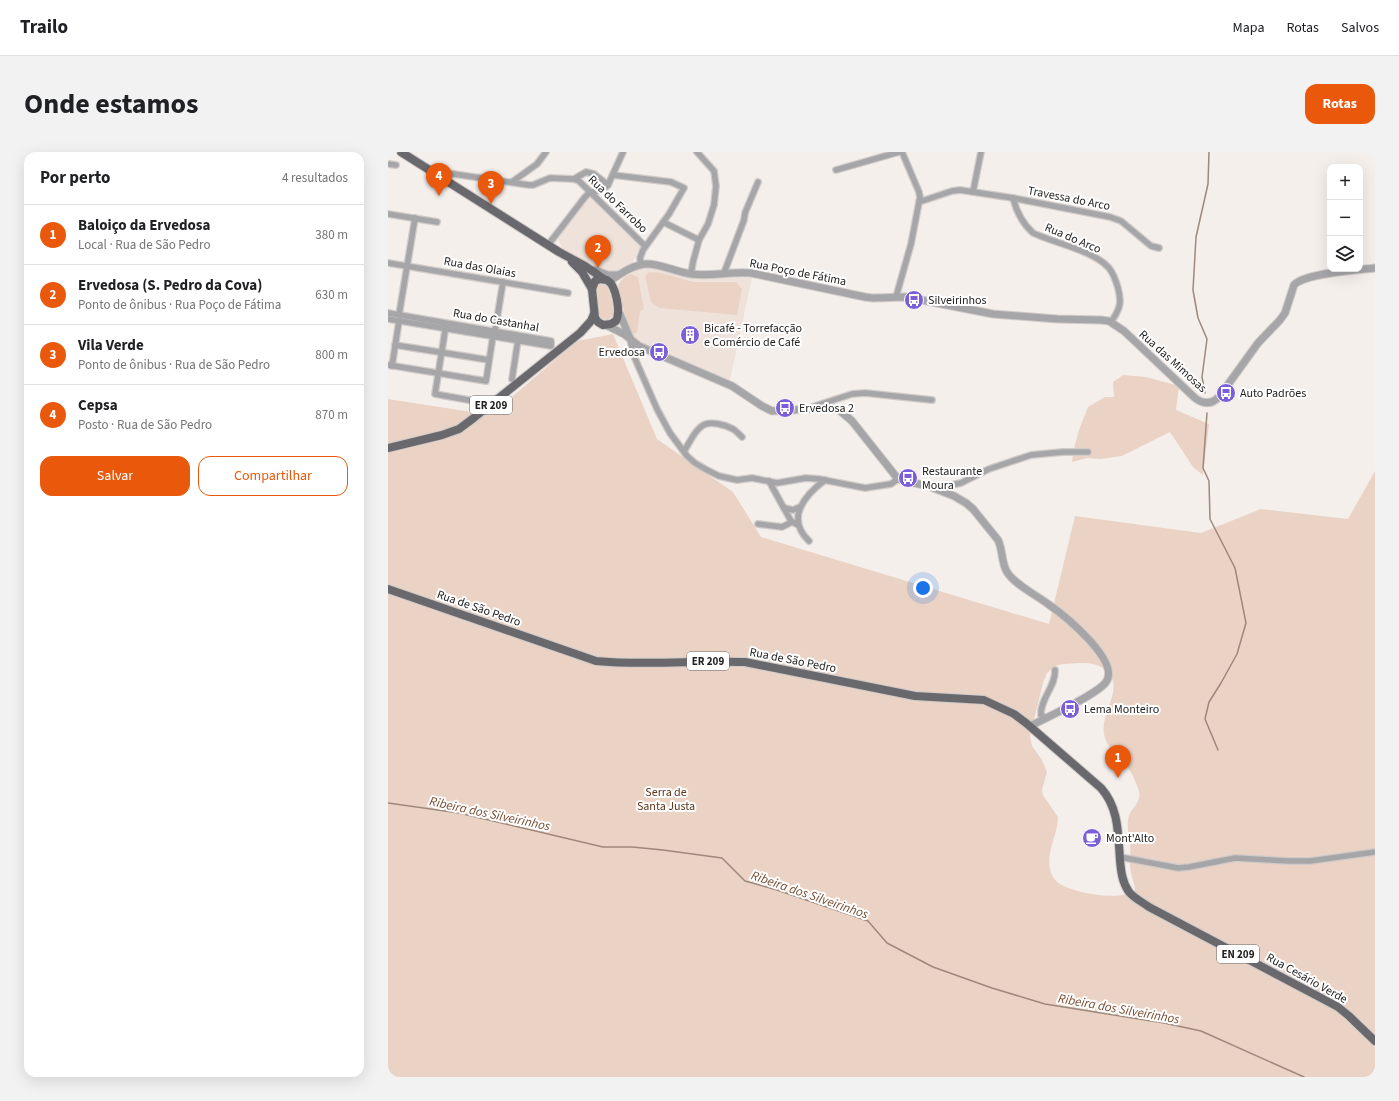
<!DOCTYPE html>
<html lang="pt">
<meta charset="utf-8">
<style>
:root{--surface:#fff;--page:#f2f2f2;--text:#202124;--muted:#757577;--line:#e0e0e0;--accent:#ea580c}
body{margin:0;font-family:"Source Sans 3",sans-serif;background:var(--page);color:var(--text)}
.controls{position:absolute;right:12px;top:12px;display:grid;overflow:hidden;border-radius:8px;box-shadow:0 4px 16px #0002}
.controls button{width:36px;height:36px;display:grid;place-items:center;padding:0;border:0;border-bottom:1px solid var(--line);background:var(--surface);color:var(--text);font:20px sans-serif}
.you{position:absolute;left:535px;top:436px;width:14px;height:14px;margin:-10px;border:3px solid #fff;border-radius:50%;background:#1a73e8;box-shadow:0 0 0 6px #1a73e833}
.badge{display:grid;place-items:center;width:26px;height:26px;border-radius:50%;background:var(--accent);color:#fff;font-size:13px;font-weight:700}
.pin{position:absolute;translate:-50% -33px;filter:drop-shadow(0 1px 2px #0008)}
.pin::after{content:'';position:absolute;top:21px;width:14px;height:12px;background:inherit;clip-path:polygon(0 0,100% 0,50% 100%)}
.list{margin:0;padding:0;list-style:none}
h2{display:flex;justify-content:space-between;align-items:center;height:52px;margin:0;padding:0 16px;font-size:17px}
h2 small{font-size:13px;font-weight:400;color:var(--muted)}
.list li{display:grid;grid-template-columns:26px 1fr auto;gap:12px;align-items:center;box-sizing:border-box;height:60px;padding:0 16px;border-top:1px solid var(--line)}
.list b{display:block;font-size:15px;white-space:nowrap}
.list p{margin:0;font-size:13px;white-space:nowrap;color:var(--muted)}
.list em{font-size:13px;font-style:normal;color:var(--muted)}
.actions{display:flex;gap:8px;padding:12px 16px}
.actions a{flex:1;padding:9px 0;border:1px solid var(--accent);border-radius:12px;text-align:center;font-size:14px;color:var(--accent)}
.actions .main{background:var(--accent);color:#fff}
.icon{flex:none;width:22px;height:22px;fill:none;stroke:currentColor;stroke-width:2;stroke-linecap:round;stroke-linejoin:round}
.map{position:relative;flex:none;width:987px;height:925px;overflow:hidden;border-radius:12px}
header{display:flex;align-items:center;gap:24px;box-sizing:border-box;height:56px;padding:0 20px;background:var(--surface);border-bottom:1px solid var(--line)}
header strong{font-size:19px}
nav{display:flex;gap:22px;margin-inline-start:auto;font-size:14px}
.intro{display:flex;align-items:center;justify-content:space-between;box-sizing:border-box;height:96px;padding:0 24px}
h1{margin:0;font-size:28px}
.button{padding:10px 18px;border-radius:12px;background:var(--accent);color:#fff;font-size:14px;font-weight:700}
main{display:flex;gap:24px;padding:0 24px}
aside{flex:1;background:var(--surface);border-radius:12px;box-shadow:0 4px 16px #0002}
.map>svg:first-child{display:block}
</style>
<header>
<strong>Trailo</strong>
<nav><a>Mapa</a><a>Rotas</a><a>Salvos</a></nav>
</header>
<div class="intro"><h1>Onde estamos</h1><a class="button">Rotas</a></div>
<main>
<aside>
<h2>Por perto<small>4 resultados</small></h2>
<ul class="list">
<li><span class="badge">1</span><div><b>Baloiço da Ervedosa</b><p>Local · Rua de São Pedro</p></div><em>380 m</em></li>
<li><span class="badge">2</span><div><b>Ervedosa (S. Pedro da Cova)</b><p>Ponto de ônibus · Rua Poço de Fátima</p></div><em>630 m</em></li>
<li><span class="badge">3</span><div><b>Vila Verde</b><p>Ponto de ônibus · Rua de São Pedro</p></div><em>800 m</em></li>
<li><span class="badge">4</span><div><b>Cepsa</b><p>Posto · Rua de São Pedro</p></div><em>870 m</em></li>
</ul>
<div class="actions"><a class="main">Salvar</a><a>Compartilhar</a></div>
</aside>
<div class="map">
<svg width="987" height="925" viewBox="0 0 987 925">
<rect width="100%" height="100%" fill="#f5efec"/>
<!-- built -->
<g fill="#efe2db">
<path d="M203 45 253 94 245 110 235 117 224 120 203 112 174 96 170 87 176 75 197 50Z"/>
<path d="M266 115 304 124 364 126 342 228 284 206 251 190 241 178 229 134 240 121 255 116Z"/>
</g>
<!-- green -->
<g fill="#ead3c5" fill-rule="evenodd">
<path d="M205 25 210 28V32L205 36 201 35V27Z"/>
<path d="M261 120 274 121 305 130H348L354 137 349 163 271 156 263 150 257 124Z"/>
<path d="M243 122 250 125 256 157 252 159 249 181 244 182C240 171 229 142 231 132 233 126 239 124 243 122Z"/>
<path d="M213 132 218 133C223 140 226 156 225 164L219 168 213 166 211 161 209 137 211 133Z"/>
<path d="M225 182 269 287 345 340 373 385 661 472 687 364 813 381 873 357 960 367 987 319V925H0V247L103 263 189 189ZM693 511C703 511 711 512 719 519 737 537 712 559 716 582 718 595 731 604 739 614 744 621 747 628 750 636 756 652 741 654 740 669 739 677 741 685 742 693 743 702 741 712 743 720 744 727 747 732 747 738 733 750 686 741 672 732 667 729 663 722 662 717 658 700 670 682 670 665L655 643 654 638 659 620 654 608 644 594 642 584 655 531 659 521 667 514 675 512Z"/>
<path d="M735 223 758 225 791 234 788 258 821 272 815 323 805 315 782 280 734 304 712 307 699 306 684 310 686 296 692 275 700 255 717 245H726L725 230Z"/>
</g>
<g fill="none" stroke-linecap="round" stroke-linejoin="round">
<!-- stream -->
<g stroke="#9d887c" stroke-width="1.5">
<path d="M817 241 814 225 819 187 810 166 805 138 808 85 820 32 821 0"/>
<path d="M819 261 815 316 821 329 822 367 847 416 858 471 849 502 833 531 821 550 817 567 830 598"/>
<path d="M0 651 71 661 215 695H244L275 698 334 706 357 729 389 738 480 769 499 791 545 815 604 836 657 852 776 871 813 879 916 925"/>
</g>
<!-- minor casing -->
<g stroke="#d0cac8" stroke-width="8">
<g id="minor">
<path d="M0 12 8 13"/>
<path d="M448 18 511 0"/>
<path d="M45 19 141 33H145L162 26 186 27 191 29 257 94"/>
<path d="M225 23 283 30 296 36 281 62 255 98 252 106 253 113"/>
<path d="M186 27 198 20 206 22 220 33"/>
<path d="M124 30 149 12 158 0"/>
<path d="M585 40 593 0"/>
<path d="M625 46C628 58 635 72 645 81 666 91 705 98 721 116 725 121 728 129 730 136 734 151 732 157 723 170"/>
<path d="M531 50 564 39 572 38 625 46 722 65 733 69 763 94 771 96"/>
<path d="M0 62 49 70"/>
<path d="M275 70 311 88"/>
<path d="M160 93 197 45 202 40C210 40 215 39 220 33L235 0"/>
<path d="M0 111 180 141"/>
<path d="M336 121 356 68 357 61 370 30"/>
<path d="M303 122 305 110 311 88 320 72 326 53 328 34 326 19 309 0"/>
<path d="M508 145 523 92 532 45 531 40 514 0"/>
<path d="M0 161 163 189V194L0 167"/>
<path d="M11 163 27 66"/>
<path d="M58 173 47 242 86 249"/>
<path d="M107 179 115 130"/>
<path d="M242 186 245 202 269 257 282 281 299 304 307 311 317 317 331 324 349 328 364 326 389 331 418 326 431 327 477 336 503 332 510 327"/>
<path d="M7 193 101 208"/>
<path d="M0 213 98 229 105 184"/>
<path d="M4 214 11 169"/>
<path d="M124 227 130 188"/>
<path d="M424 255 464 242 477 241 544 248"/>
<path d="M296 299C301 292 306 279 314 274 321 268 338 273 345 277 348 279 351 282 354 285"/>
<path d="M381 329 403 369 410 373"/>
<path d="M544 335 559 334 573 331 601 317 643 303 675 300H700"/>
<path d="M396 356 405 358 412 355"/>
<path d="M370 372 394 375 404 370"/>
<path d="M421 389C397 366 417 343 437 328"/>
<path d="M658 566 653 563C652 547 668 534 667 518"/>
<path d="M732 705 790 716 801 715 847 706 901 709H922L987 700"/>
</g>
</g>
<!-- tertiary casing -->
<g stroke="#d0cac8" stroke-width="9">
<g id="tertiary">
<path d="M206 118 220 123H230"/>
<path d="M222 129C232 122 247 111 261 112 275 113 289 120 303 122 323 125 343 119 363 121L477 145 485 146 518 145 605 162 669 167 713 168 721 169 736 179 807 246C815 252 823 253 831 245L870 191 892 168 897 161 906 133C917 121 970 118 987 116"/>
<path d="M231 160 242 186"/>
<path d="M218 173 236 182 251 194 344 234 374 254 384 259 442 256 451 258 464 269 510 327 543 335 566 344 578 351 585 357 610 388C615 398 613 410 619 420 626 432 648 443 660 452 676 463 733 509 718 530 710 542 658 566 642 574"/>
</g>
</g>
<!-- primary casing -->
<g stroke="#d0cac8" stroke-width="10">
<g id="primary">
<path d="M13 0 171 100 197 114 216 127"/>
<path d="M184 110 194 120 204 137"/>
<path d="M212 127 219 128C228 133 233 160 228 169L223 172 215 173 210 170 207 166 204 137 207 129Z"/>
<path d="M0 296 54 283 71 277 87 265 192 181 203 169 206 162"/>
<path d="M0 437 208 509C258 514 308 508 357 510L527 544 596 548 626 562 638 571 713 636C731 656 730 682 732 708 733 719 734 730 741 740 746 746 754 750 761 755L937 848 950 855 961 864 987 889"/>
</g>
</g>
<!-- minor -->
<use href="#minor" stroke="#a6a6a9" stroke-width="5.5"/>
<!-- tertiary -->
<use href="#tertiary" stroke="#a6a6a9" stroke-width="7"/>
<!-- primary -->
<use href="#primary" stroke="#69696d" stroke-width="8"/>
</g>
<!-- icons -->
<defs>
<g id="bus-disc" transform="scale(1)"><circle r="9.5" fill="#7c5ed9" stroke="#fff"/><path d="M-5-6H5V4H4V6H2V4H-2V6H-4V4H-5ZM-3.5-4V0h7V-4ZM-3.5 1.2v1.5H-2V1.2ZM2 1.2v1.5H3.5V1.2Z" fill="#fff"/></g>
<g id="building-disc" transform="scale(1)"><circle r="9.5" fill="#7c5ed9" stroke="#fff"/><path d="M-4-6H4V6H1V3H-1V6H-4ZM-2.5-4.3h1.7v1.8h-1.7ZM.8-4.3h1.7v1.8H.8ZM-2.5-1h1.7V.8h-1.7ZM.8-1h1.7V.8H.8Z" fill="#fff"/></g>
<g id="cafe-disc" transform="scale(1)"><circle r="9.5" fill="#7c5ed9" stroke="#fff"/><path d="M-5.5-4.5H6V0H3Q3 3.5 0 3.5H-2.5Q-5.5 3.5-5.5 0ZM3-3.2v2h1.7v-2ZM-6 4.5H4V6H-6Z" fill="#fff"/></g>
</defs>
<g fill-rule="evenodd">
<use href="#bus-disc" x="526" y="148"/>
<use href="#building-disc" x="302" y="183"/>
<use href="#bus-disc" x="271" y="200"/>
<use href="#bus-disc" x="838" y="241"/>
<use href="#bus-disc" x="397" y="256"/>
<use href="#bus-disc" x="520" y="326"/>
<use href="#bus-disc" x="682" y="557"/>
<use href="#cafe-disc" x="704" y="686"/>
</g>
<g text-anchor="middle" stroke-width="4" stroke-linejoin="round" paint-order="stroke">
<!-- shield labels -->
<g fill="#fff" stroke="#666564" stroke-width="1">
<rect x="82" y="244" width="42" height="18" rx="3"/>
<rect x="299" y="500" width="42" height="18" rx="3"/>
<rect x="829" y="793" width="42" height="18" rx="3"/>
</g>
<g font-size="11" font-weight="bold" fill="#252322">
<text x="103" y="257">ER 209</text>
<text x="320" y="513">ER 209</text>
<text x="850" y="806">EN 209</text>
</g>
<!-- street labels -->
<g font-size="12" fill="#252322" stroke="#fff">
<text transform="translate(681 46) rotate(11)" y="4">Travessa do Arco</text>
<text transform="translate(230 52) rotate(44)" y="4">Rua do Farrobo</text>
<text transform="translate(685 86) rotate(23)" y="4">Rua do Arco</text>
<text transform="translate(92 115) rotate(10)" y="4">Rua das Olaias</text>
<text transform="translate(410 120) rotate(11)" y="4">Rua Poço de Fátima</text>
<text transform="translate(108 168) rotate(10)" y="4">Rua do Castanhal</text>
<text transform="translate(785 209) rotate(42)" y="4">Rua das Mimosas</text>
<text transform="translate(91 456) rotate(19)" y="4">Rua de São Pedro</text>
<text transform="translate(405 508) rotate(11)" y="4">Rua de São Pedro</text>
<text transform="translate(919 826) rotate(29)" y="4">Rua Cesário Verde</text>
</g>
<!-- poi labels -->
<g font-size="12" fill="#252322" stroke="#fff" text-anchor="start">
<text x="540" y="152">Silveirinhos</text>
<text x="316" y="180">Bicafé - Torrefacção<tspan x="316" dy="14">e Comércio de Café</tspan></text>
<text x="257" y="204" text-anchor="end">Ervedosa</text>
<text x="852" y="245">Auto Padrões</text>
<text x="411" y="260">Ervedosa 2</text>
<text x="534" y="323">Restaurante<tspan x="534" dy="14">Moura</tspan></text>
<text x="696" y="561">Lema Monteiro</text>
<text x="718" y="690">Mont'Alto</text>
</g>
<!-- park labels -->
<g font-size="12" fill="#5d3519" stroke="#fff">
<text x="278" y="644">Serra de<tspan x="278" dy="14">Santa Justa</tspan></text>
</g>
<!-- water labels -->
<g font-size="13" font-style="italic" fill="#774c31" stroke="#fff">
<text transform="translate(102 661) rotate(12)" y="5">Ribeira dos Silveirinhos</text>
<text transform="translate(422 742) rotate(19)" y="5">Ribeira dos Silveirinhos</text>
<text transform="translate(731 856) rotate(10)" y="5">Ribeira dos Silveirinhos</text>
</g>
</g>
</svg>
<div class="controls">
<button>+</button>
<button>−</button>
<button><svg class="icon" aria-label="layers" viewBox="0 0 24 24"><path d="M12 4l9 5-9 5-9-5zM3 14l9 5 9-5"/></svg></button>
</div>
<div class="you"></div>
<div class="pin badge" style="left:730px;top:626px">1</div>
<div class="pin badge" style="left:210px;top:116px">2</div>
<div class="pin badge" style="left:103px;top:52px">3</div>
<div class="pin badge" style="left:51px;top:44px">4</div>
</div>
</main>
